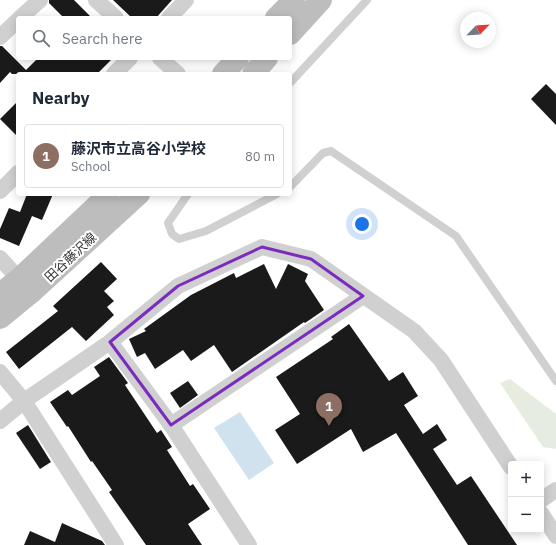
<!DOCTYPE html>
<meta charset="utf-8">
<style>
:root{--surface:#fff;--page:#f6f6f7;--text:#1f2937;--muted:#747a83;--line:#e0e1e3;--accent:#2563eb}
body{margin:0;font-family:"IBM Plex Sans","Noto Sans JP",sans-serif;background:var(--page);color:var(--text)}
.controls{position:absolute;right:12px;bottom:12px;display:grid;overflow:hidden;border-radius:4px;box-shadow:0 2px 10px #0003}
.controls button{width:36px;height:36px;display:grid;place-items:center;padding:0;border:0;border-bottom:1px solid var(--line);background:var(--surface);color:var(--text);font:20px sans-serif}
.compass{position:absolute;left:460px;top:12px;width:36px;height:36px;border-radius:50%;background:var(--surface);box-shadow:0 2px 10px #0003;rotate:65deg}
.you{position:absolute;left:362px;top:224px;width:14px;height:14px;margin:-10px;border:3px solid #fff;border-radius:50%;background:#1a73e8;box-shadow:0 0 0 6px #1a73e833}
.badge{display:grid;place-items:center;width:26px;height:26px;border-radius:50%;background:var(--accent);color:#fff;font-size:13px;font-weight:700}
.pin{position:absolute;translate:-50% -33px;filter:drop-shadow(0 1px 2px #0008)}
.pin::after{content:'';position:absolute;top:21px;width:14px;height:12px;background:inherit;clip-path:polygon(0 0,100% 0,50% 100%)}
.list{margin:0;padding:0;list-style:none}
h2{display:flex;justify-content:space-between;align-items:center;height:52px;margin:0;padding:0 16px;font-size:17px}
h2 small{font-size:13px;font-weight:400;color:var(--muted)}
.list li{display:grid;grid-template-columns:26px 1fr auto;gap:12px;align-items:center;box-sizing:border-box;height:64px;margin:0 8px 8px;padding:0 8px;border:1px solid var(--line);border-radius:4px}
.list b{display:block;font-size:15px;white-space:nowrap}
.list p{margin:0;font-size:13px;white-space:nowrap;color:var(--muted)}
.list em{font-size:13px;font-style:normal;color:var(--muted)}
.icon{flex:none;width:22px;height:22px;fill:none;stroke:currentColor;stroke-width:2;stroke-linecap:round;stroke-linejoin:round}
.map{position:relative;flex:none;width:556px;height:545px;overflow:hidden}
.search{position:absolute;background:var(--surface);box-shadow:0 2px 10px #0003;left:16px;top:16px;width:276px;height:44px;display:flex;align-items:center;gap:10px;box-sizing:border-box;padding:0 14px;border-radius:4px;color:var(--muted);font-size:15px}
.panel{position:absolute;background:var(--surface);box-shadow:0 2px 10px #0003;left:16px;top:72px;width:276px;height:124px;border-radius:4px}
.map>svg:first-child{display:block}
</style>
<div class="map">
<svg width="556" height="545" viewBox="0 0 556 545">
<rect width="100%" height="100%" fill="#fff"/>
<!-- green -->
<path fill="#e6ecdf" d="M510 379 556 414V449L543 447 500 383Z"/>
<!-- water -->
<path fill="#cfe2ee" d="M240 412 274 463 249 480 214 428Z"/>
<!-- building -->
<g fill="#1a1a1a">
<path d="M49 0H74L92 18H64L49 3Z"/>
<path d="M113 0H172L156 18H132Z"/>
<path d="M0 46H2L26 70 38 58H113L97 74H12L10 72 0 83Z"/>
<path d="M546 84 556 94V125L531 99Z"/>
<path d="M18 101V137L0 119Z"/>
<path d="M27 194H53L42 220 32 216 19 246 0 238V229L9 208 20 212Z"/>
<path d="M101 262 117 279 104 291 114 301 107 307 114 315 86 341 72 327 19 369 6 352 58 311 53 306Z"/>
<path d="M264 264 276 289 288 264 308 274 305 281 324 310 305 323 304 322 232 372 214 345 191 361 183 350 155 369 145 353 137 357 129 339 146 331 144 329 191 295 234 273 236 278Z"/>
<path d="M349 324 389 381 403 372 418 396 404 405 423 434 437 424 447 440 433 449 457 485 471 476 517 545H468L396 433 363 452 351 429 297 464 275 430 300 414 276 377 333 339 331 337Z"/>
<path d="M109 357 128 383 125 385 157 433 161 430 172 447 167 450 190 486 193 484 210 509 188 524 202 545H146L109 492 112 490 92 461 91 462 68 426 67 427 50 402 68 390 72 395 100 376 94 367Z"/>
<path d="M188 381 198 395 180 408 170 393Z"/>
<path d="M28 425 51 462 40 469 16 433Z"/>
<path d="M62 523 102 541 105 545H24L30 531 55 542Z"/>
</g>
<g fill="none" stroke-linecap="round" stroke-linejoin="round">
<!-- lane -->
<g stroke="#d0d0d0" stroke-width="8">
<path d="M290 83 367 0"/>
<path d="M290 187 323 153 331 151 456 236 556 381"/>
<path d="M188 194 168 223 172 234 179 239 206 231 277 194"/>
</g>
<!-- street -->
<g stroke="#d0d0d0" stroke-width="16">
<path d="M96 0 116 18"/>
<path d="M20 18 40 0"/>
<path d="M169 18 186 0"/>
<path d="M0 37 18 20"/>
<path d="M160 58 178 74"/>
<path d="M114 74 130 58"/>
<path d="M0 191 18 173"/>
<path d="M0 258 19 279"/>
<path d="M110 342 171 425 249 545"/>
<path d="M0 372 24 401 116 545"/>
<path d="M0 421 24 401 110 342 178 286 262 247 311 259 414 331 441 360 511 467"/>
<path d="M171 425 363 296"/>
<path d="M541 500 556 490"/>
<path d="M541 513 556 536"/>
</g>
<!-- secondary -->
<g stroke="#bdbdbd" stroke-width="22">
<path d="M276 18 294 0"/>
<path d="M290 34 321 0"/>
<path d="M223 74 238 58"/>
<path d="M253 74 267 58"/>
<path d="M0 294 19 279 109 194"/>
<path d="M0 318 33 291 139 194"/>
</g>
</g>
<!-- marked area -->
<path fill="none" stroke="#7b2cbf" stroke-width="3" stroke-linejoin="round" d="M262 247 311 259 363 296 171 425 110 342 178 286Z"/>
<g text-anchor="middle" stroke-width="4" stroke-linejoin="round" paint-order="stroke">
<!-- street labels -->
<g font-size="13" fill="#333" stroke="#fff">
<text transform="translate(70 257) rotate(-43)" y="5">田谷藤沢線</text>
</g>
</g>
</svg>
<div class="controls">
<button>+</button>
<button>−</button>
</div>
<svg class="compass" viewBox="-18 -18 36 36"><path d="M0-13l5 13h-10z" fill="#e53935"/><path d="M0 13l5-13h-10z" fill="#747a83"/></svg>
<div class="you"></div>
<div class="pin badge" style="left:329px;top:426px;background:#8d6e63">1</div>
<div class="search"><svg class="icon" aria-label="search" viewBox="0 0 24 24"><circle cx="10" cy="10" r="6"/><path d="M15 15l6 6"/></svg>Search here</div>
<section class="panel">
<h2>Nearby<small></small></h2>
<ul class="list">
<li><span class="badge" style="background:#8d6e63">1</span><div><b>藤沢市立高谷小学校</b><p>School</p></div><em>80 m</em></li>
</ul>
</section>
</div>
